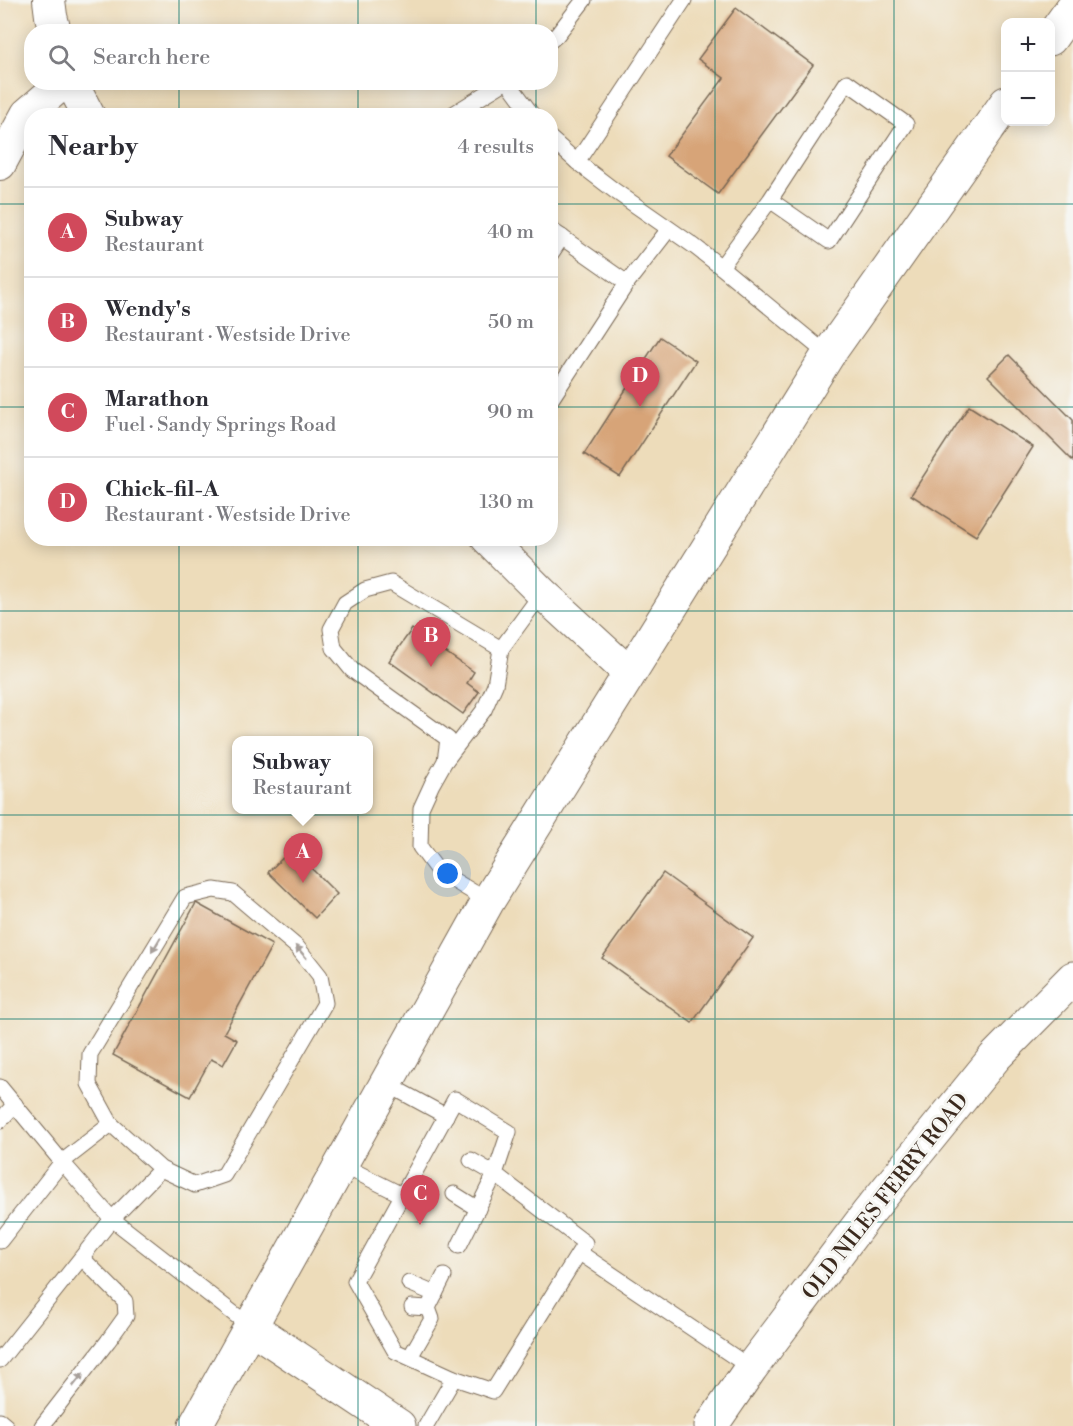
<!DOCTYPE html>
<meta charset="utf-8">
<style>
:root{--surface:#fff;--page:#f2f2f3;--text:#2b2b33;--muted:#7c7c81;--line:#e1e1e2;--accent:#d1495b}
body{margin:0;font-family:"Libre Bodoni",serif;background:var(--page);color:var(--text)}
.controls{position:absolute;right:18px;top:18px;display:grid;overflow:hidden;border-radius:12px;box-shadow:0 3px 15px #0003}
.controls button{width:54px;height:54px;display:grid;place-items:center;padding:0;border:0;border-bottom:2px solid var(--line);background:var(--surface);color:var(--text);font:30px sans-serif}
.you{position:absolute;left:448px;top:874px;width:21px;height:21px;margin:-15px;border:4px solid #fff;border-radius:50%;background:#1a73e8;box-shadow:0 0 0 9px #1a73e833}
.badge{display:grid;place-items:center;width:39px;height:39px;border-radius:50%;background:var(--accent);color:#fff;font-size:20px;font-weight:700}
.pin{position:absolute;translate:-50% -50px;filter:drop-shadow(0 2px 3px #0008)}
.pin::after{content:'';position:absolute;top:32px;width:21px;height:18px;background:inherit;clip-path:polygon(0 0,100% 0,50% 100%)}
.popup{position:absolute;left:232px;top:736px;width:141px;height:78px;box-sizing:border-box;display:grid;place-content:center;border-radius:12px;background:var(--surface);filter:drop-shadow(0 2px 4px #0005);font-size:20px;white-space:nowrap;color:var(--muted)}
.popup b{font-size:22px;color:var(--text)}
.popup::after{content:'';position:absolute;left:50%;top:100%;margin-left:-12px;border:12px solid transparent;border-top-color:var(--surface)}
.list{margin:0;padding:0;list-style:none}
h2{display:flex;justify-content:space-between;align-items:center;height:78px;margin:0;padding:0 24px;font-size:26px}
h2 small{font-size:20px;font-weight:400;color:var(--muted)}
.list li{display:grid;grid-template-columns:39px 1fr auto;gap:18px;align-items:center;box-sizing:border-box;height:90px;padding:0 24px;border-top:2px solid var(--line)}
.list b{display:block;font-size:22px;white-space:nowrap}
.list p{margin:0;font-size:20px;white-space:nowrap;color:var(--muted)}
.list em{font-size:20px;font-style:normal;color:var(--muted)}
.icon{flex:none;width:33px;height:33px;fill:none;stroke:currentColor;stroke-width:2;stroke-linecap:round;stroke-linejoin:round}
.map{position:relative;flex:none;width:1073px;height:1426px;overflow:hidden}
.search{position:absolute;background:var(--surface);box-shadow:0 3px 15px #0003;left:24px;top:24px;width:534px;height:66px;display:flex;align-items:center;gap:15px;box-sizing:border-box;padding:0 21px;border-radius:24px;color:var(--muted);font-size:22px}
.panel{position:absolute;background:var(--surface);box-shadow:0 3px 15px #0003;left:24px;top:108px;width:534px;height:438px;border-radius:24px}
.map>svg:first-child{display:block}
</style>
<div class="map">
<svg width="1073" height="1426" viewBox="0 0 1073 1426">
<rect width="100%" height="100%" fill="#f6f6f2"/>
<filter id="ink" filterUnits="userSpaceOnUse"><feTurbulence type="fractalNoise" baseFrequency=".0167" numOctaves="2"/><feDisplacementMap in="SourceGraphic" scale="12" xChannelSelector="R" yChannelSelector="G"/><feConvolveMatrix kernelMatrix="1 2 1 2 8 2 1 2 1" color-interpolation-filters="sRGB"/></filter>
<filter id="wash" filterUnits="userSpaceOnUse"><feTurbulence type="fractalNoise" baseFrequency=".008" numOctaves="4" result="noise"/><feDisplacementMap in="SourceGraphic" scale="24" xChannelSelector="R" yChannelSelector="G"/><feGaussianBlur stdDeviation="1.35" result="paint"/><feColorMatrix in="noise" values="0 0 0 0 0 0 0 0 0 0 0 0 0 0 0 0 0 1.4 0 .05"/><feComposite in="paint" operator="in"/></filter>
<g filter="url(#wash)">
<rect width="100%" height="100%" fill="#eddcba"/>
<g id="blocks">
<!-- building -->
<g fill="#d7a478">
<path d="M736 8 813 65 718 194 666 156 724 78 698 59Z"/>
<path d="M660 337 696 361 620 477 584 454Z"/>
<path d="M1009 355 1073 420V461L988 376Z"/>
<path d="M969 406 1033 447 976 536 911 495Z"/>
<path d="M412 629 474 672 467 683 479 692 463 714 389 661Z"/>
<path d="M287 854 294 861 299 856 337 894 315 918 268 872Z"/>
<path d="M663 873 753 938 692 1023 602 958Z"/>
<path d="M196 903 272 945 224 1033 237 1040 223 1065 211 1059 190 1097 113 1055Z"/>
</g>
</g>
</g>
<g filter="url(#ink)">
<use href="#blocks" fill-opacity="0" stroke="#796855" stroke-width="1.5"/>
<g fill="none" stroke-linecap="round" stroke-linejoin="round">
<!-- service casing -->
<g stroke="#796855" stroke-width="17">
<g id="service">
<path d="M550 41 557 35 584 0"/>
<path d="M508 82 533 116"/>
<path d="M450 116 505 82"/>
<path d="M550 138 577 162 615 191 694 246 721 267 828 355"/>
<path d="M577 162 684 0"/>
<path d="M550 229 627 283"/>
<path d="M550 255 562 237"/>
<path d="M721 267 770 200 847 82 906 124 829 241 770 200"/>
<path d="M550 401 627 283 669 229"/>
<path d="M446 760 484 710 495 685 501 649"/>
<path d="M488 901 438 871 420 847 421 808 432 784 445 761 448 739 352 670 334 648 331 629 345 603 365 590 391 583 501 649 542 593"/>
<path d="M387 1084 446 1116"/>
<path d="M0 1087 62 1162 112 1219 251 1327"/>
<path d="M455 1099 509 1132 495 1174 585 1243 493 1391 454 1378 395 1351 355 1281Z"/>
<path d="M0 1121 15 1104"/>
<path d="M342 1165 402 1195"/>
<path d="M454 1194 478 1209"/>
<path d="M0 1241 62 1162 111 1124"/>
<path d="M459 1246 495 1174 471 1160"/>
<path d="M580 1253 751 1368"/>
<path d="M409 1283 435 1294"/>
<path d="M412 1307 428 1308"/>
<path d="M410 1357 432 1319 428 1308 444 1276"/>
<path d="M0 1360 112 1219 161 1169 195 1185 224 1175 325 1003 320 976 297 947 233 893 214 890 185 897 90 1054 89 1084 111 1124 161 1169"/>
<path d="M0 1421 6 1426"/>
<path d="M42 1426 108 1341 126 1316 125 1301 82 1258"/>
<path d="M426 1426 454 1378"/>
</g>
</g>
<!-- minor casing -->
<g stroke="#796855" stroke-width="34">
<g id="minor">
<path d="M49 0 51 16 55 32"/>
<path d="M71 82 89 116"/>
<path d="M0 164 27 114 64 82"/>
<path d="M487 538 542 593 629 673"/>
</g>
</g>
<!-- tertiary casing -->
<g stroke="#796855" stroke-width="35">
<g id="tertiary">
<path d="M251 1327 399 1426"/>
<path d="M711 1426 751 1368 868 1213 995 1057 1073 978"/>
</g>
</g>
<!-- trunk casing -->
<g stroke="#796855" stroke-width="35">
<g id="trunk">
<path d="M1050 39 1073 7"/>
<path d="M195 1426 488 901 828 355 1006 103"/>
</g>
</g>
<!-- service -->
<use href="#service" stroke="#fff" stroke-width="15"/>
<!-- minor -->
<use href="#minor" stroke="#fff" stroke-width="32"/>
<!-- tertiary -->
<use href="#tertiary" stroke="#fff" stroke-width="33"/>
<!-- trunk -->
<use href="#trunk" stroke="#fff" stroke-width="33"/>
</g>
<!-- one-way arrows -->
<defs><path id="oneway-solid" d="M-6-.8H1V-3.2L6.5 0L1 3.2V.8H-6Z" transform="scale(1.5)"/></defs>
<g fill="#a79f9a">
<use href="#oneway-solid" transform="translate(156 945) rotate(121)"/>
<use href="#oneway-solid" transform="translate(301 952) rotate(-131)"/>
<use href="#oneway-solid" transform="translate(78 1380) rotate(-52)"/>
</g>
</g>
<!-- grid -->
<path fill="none" stroke="#0f766e" stroke-width="1.5" stroke-opacity="0.55" d="M179 0V32M358 0V32M536 0V32M715 0V1426M894 0V1426M179 82V116M358 82V116M536 82V116M0 204H32M550 204H1073M0 407H32M550 407H1073M179 538V1426M358 538V1426M536 538V1426M0 611H1073M0 815H1073M0 1019H1073M0 1222H1073"/>
<g text-anchor="middle" stroke-width="6" stroke-linejoin="round" paint-order="stroke">
<!-- street labels -->
<g font-size="21" fill="#3b2a1e" stroke="#f6f6f2">
<text transform="translate(885 1196) rotate(-52)" y="7">OLD NILES FERRY ROAD</text>
</g>
</g>
</svg>
<div class="controls">
<button>+</button>
<button>−</button>
</div>
<div class="you"></div>
<div class="pin badge" style="left:303px;top:883px">A</div>
<div class="popup"><b>Subway</b>Restaurant</div>
<div class="pin badge" style="left:431px;top:667px">B</div>
<div class="pin badge" style="left:420px;top:1225px">C</div>
<div class="pin badge" style="left:640px;top:407px">D</div>
<div class="search"><svg class="icon" aria-label="search" viewBox="0 0 24 24"><circle cx="10" cy="10" r="6"/><path d="M15 15l6 6"/></svg>Search here</div>
<section class="panel">
<h2>Nearby<small>4 results</small></h2>
<ul class="list">
<li><span class="badge">A</span><div><b>Subway</b><p>Restaurant</p></div><em>40 m</em></li>
<li><span class="badge">B</span><div><b>Wendy's</b><p>Restaurant · Westside Drive</p></div><em>50 m</em></li>
<li><span class="badge">C</span><div><b>Marathon</b><p>Fuel · Sandy Springs Road</p></div><em>90 m</em></li>
<li><span class="badge">D</span><div><b>Chick-fil-A</b><p>Restaurant · Westside Drive</p></div><em>130 m</em></li>
</ul>
</section>
</div>
